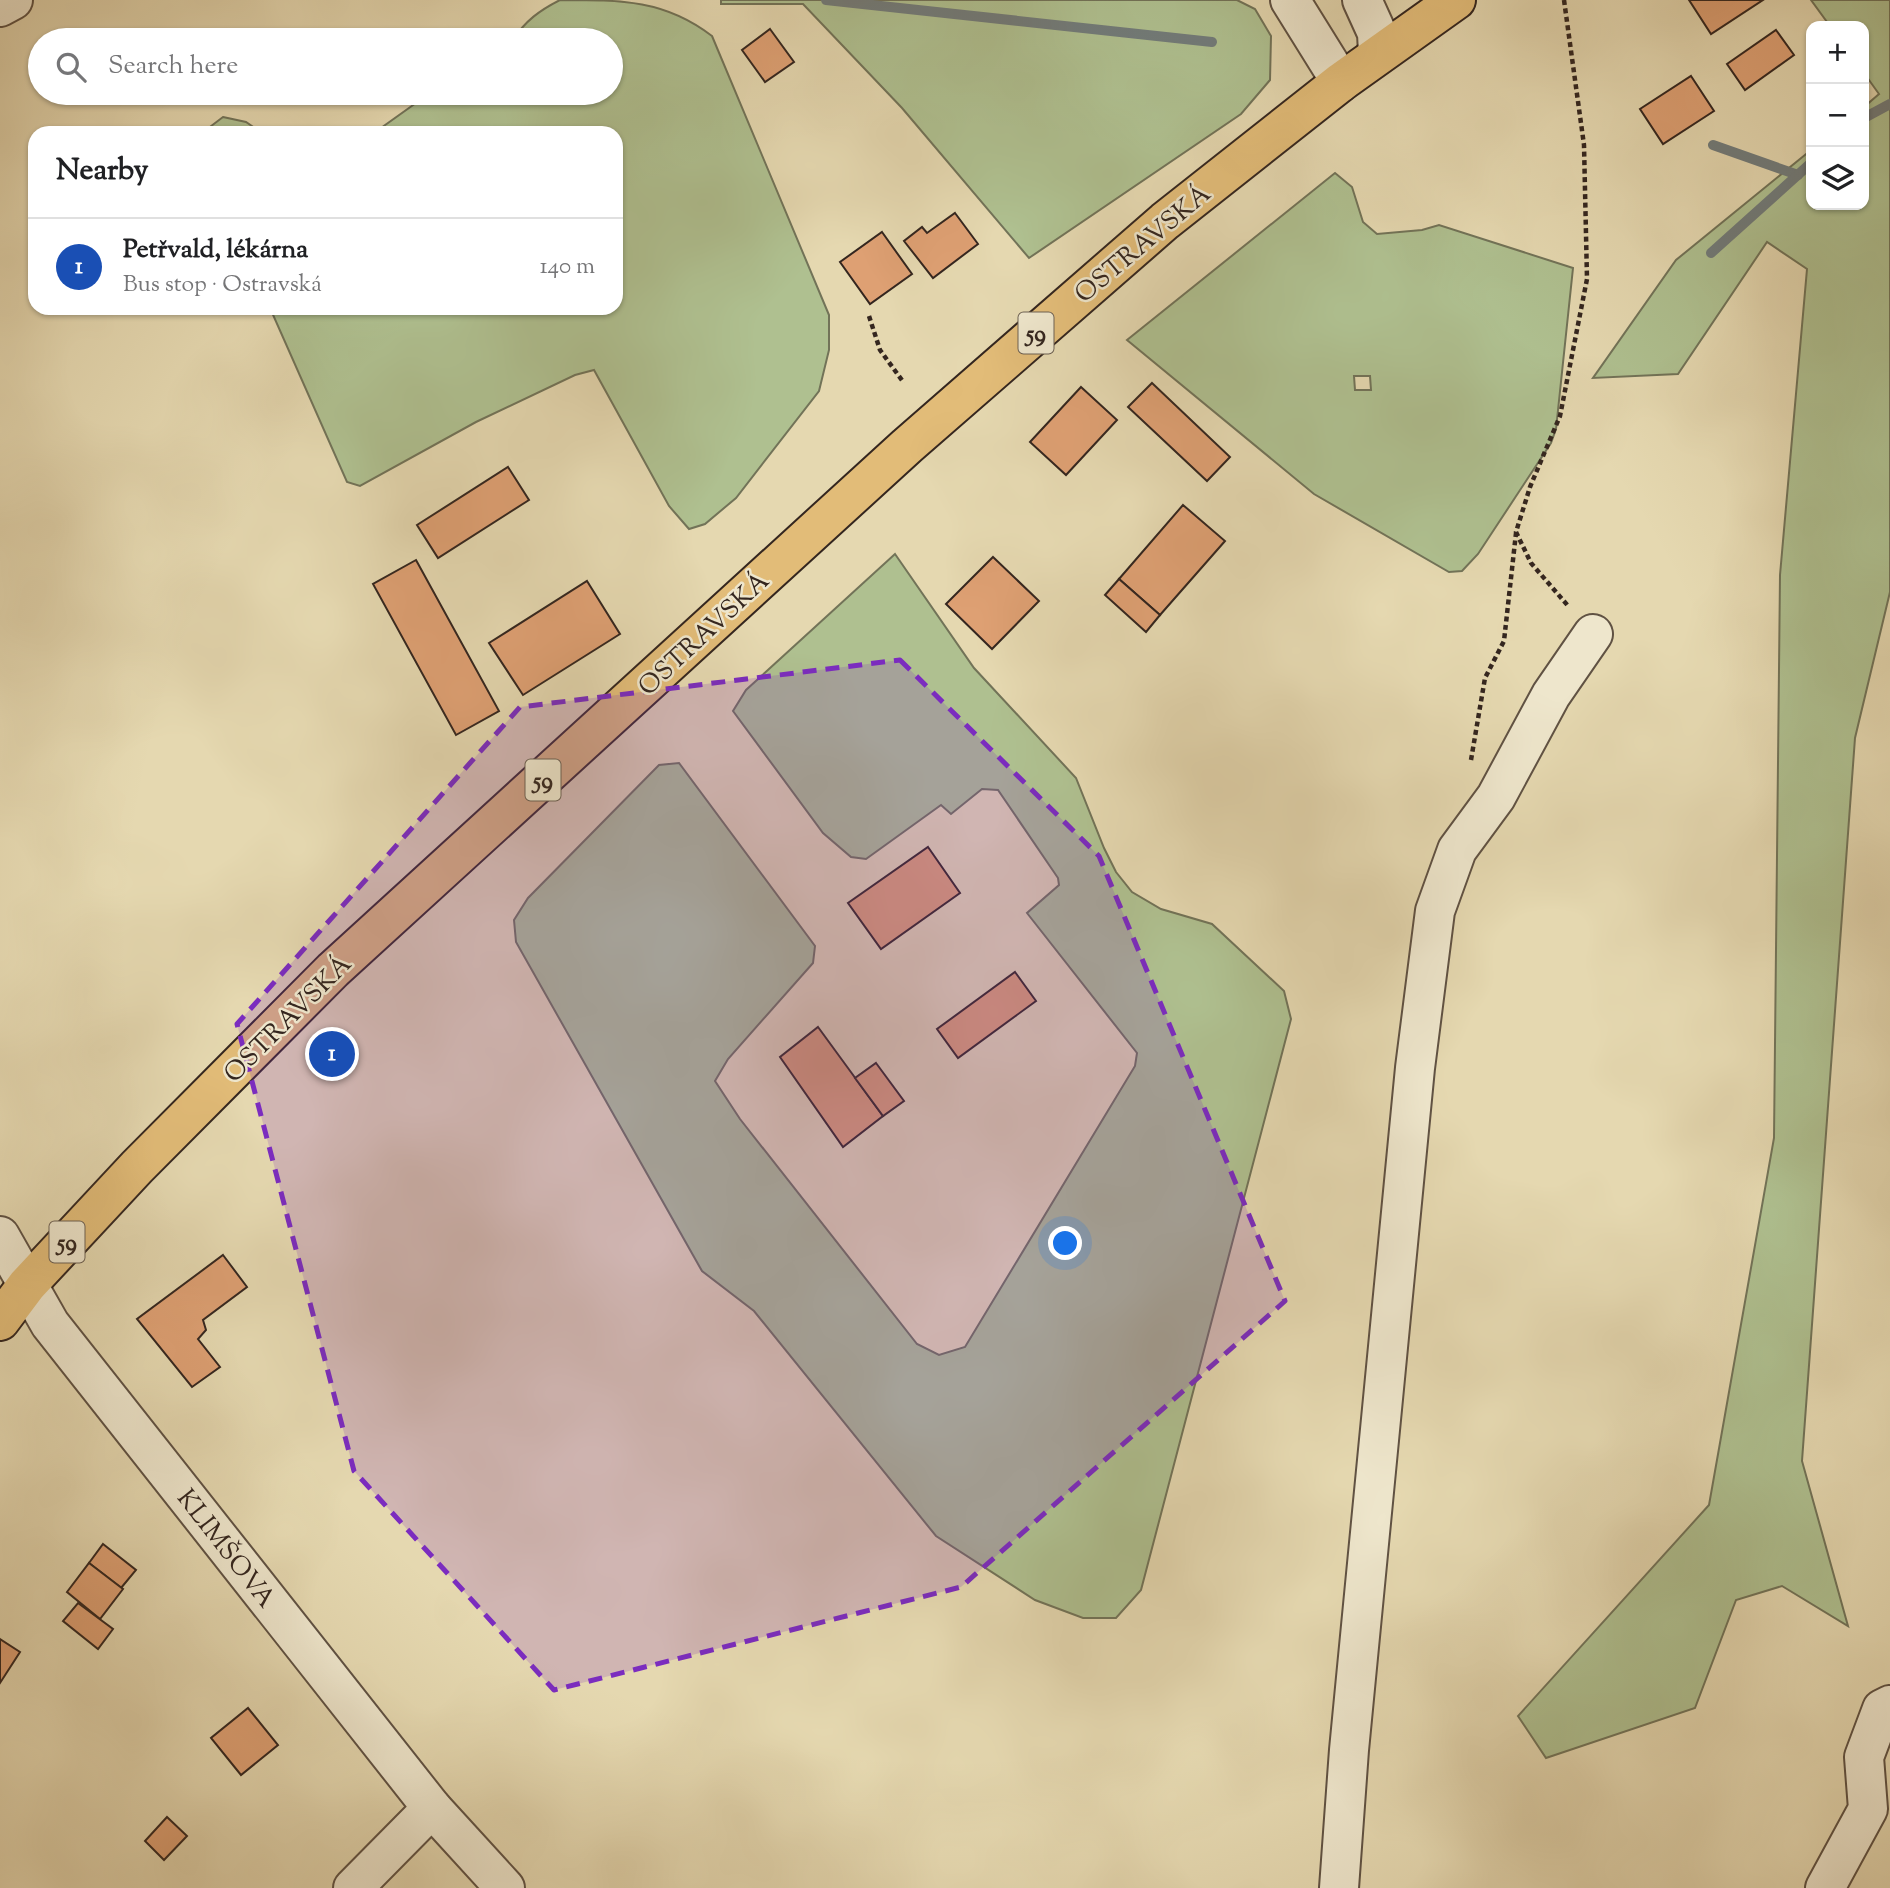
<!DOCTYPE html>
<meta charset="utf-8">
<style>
:root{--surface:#fff;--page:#f6f6f6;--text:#202124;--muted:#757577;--line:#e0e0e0;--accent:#d93025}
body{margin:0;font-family:"Sorts Mill Goudy",serif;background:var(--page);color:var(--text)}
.controls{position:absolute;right:21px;top:21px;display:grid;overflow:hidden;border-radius:14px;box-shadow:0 2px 5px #0004}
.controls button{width:63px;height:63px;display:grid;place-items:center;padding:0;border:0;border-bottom:2px solid var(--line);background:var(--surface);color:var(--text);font:35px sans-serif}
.you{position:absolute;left:1066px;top:1244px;width:24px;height:24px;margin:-18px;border:5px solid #fff;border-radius:50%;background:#1a73e8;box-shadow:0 0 0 10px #1a73e833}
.badge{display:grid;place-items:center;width:46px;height:46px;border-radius:50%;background:var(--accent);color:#fff;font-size:23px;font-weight:700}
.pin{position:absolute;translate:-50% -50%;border:4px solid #fff;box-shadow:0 2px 7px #0006}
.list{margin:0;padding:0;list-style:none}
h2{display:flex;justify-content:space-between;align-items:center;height:91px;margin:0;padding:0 28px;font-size:30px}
h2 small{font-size:23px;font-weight:400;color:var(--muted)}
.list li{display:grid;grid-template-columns:46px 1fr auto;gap:21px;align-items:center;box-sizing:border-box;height:98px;padding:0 28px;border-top:2px solid var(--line)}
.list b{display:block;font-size:26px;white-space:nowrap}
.list p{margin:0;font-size:23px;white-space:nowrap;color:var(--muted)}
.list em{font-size:23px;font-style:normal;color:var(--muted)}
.icon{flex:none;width:38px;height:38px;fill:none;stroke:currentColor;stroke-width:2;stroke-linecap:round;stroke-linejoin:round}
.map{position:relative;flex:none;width:1890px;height:1888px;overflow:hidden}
.search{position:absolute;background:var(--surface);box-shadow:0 2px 5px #0004;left:28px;top:28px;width:595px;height:77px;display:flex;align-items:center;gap:18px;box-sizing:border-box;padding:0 24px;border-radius:38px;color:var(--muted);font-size:26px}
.panel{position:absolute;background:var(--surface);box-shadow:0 2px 5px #0004;left:28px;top:126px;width:595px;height:189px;border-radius:21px}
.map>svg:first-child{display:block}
</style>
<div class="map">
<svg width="1890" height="1888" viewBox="0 0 1890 1888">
<rect width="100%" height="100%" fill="#e5d8b0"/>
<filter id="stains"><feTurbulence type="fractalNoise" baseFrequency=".00286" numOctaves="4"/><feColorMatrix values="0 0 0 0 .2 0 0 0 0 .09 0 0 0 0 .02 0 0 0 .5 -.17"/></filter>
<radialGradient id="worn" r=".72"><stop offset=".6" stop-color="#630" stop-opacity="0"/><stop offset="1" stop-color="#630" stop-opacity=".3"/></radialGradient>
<!-- green -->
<g fill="#afc090" stroke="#727358" stroke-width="2" fill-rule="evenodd">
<path d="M560 0C623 0 665 0 712 36L829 315V350L819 391 736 498 705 524 689 529 669 506 594 370 575 375 476 422 360 486 347 482 270 308H616V133H374L430 93H611V40H513C525 21 540 10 560 0Z"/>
<path d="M721 0H1237L1255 9 1271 36 1270 80 1241 114 1029 258 902 108 803 4H721Z"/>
<path d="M1811 0H1890V592L1855 738 1802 1461 1848 1626 1782 1586 1736 1600 1695 1708 1546 1758 1518 1716 1709 1505 1774 1138 1780 575 1807 269 1767 242 1678 374 1593 378 1676 260 1811 150V205H1864V107L1879 94 1864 73V26H1830Z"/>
<path d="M223 117 246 122 262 133H202Z"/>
<path d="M1335 173 1352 187 1363 222 1377 234 1422 230 1439 225 1573 268 1556 429 1551 443 1478 554 1462 571 1449 572 1314 494 1127 340ZM1354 376H1370L1371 390H1355Z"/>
<path d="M895 554 974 668 1076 778 1104 848 1116 872 1132 892 1161 909 1212 924 1284 991 1291 1019 1141 1590 1116 1618H1083L1035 1600 936 1536 754 1311 702 1271 516 942 514 920 528 898 659 765 679 763 815 946 813 963 728 1059 715 1081 740 1119 917 1344 939 1355 965 1347 1135 1066 1137 1053 1027 913 1059 885 1058 878 998 790 982 789 951 814 941 805 866 859 851 857 823 833 733 711 746 690Z"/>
</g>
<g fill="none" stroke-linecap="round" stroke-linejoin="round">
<!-- stream -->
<g stroke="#727c7b" stroke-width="10">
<path d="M826 0 1212 42"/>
<path d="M1864 118 1890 104"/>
<path d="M1713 145 1798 175"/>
<path d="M1711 253 1811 163"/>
</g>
</g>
<!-- building -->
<g fill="#dea073" stroke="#34261f" stroke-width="2">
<path d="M1689 0H1763L1711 34Z"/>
<path d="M770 29 794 62 765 82 742 50Z"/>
<path d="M1776 30 1794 55 1745 90 1727 64Z"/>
<path d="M1691 76 1714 111 1663 144 1640 109Z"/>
<path d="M955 213 978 244 933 278 904 241 922 227 927 233Z"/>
<path d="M882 232 912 274 870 304 840 262Z"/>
<path d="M1152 383 1230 457 1207 481 1128 407Z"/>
<path d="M1081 387 1117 420 1066 475 1030 442Z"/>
<path d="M508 467 529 500 438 558 417 525Z"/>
<path d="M1183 505 1225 541 1160 615 1119 579Z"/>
<path d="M993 557 1039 601 992 649 946 604Z"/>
<path d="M416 560 499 711 456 735 373 584Z"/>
<path d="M1119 579 1160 615 1146 632 1105 595Z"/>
<path d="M587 581 620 634 523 695 489 643Z"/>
<path d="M928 847 960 893 881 949 848 903Z"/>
<path d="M1015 972 1036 1001 958 1058 937 1029Z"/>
<path d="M818 1027 883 1116 843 1147 780 1057Z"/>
<path d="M876 1063 904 1101 883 1116 855 1078Z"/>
<path d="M223 1255 247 1287 203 1320 206 1330 198 1339 220 1367 192 1387 137 1319Z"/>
<path d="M103 1544 136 1570 121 1588 89 1563Z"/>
<path d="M89 1563 123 1589 100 1619 67 1592Z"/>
<path d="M78 1603 113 1629 98 1649 63 1621Z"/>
<path d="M0 1639 20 1652 0 1683Z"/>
<path d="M248 1708 278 1745 241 1775 211 1738Z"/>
<path d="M167 1817 187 1836 164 1860 145 1841Z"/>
</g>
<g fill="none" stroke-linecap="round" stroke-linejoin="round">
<!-- minor casing -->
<g stroke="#605243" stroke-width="42">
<g id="minor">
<path d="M1290 0 1341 82"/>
<path d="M1362 0 1377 33 1378 54"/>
<path d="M0 7 13 0"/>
<path d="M0 1236 50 1324 432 1808 505 1888"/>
<path d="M353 1888 432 1808"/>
<path d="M1339 1888 1349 1750 1415 1068 1435 911 1457 850 1496 797 1551 695 1593 634"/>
<path d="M1825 1888 1868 1809 1864 1757 1882 1709 1890 1705"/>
</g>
</g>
<!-- major casing -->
<g stroke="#34261f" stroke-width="42">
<path id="major" d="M0 1321 27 1285 137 1167 333 970 907 446 1165 221 1341 82 1456 0"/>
</g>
<!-- path -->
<g stroke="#34261f" stroke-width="4.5" stroke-dasharray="5 3.5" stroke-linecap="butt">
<path d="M1564 0 1584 145 1587 279 1560 416 1530 487 1516 532 1531 563 1569 607"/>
<path d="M869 316 880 350 904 383"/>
<path d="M1471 760 1485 678 1504 641 1516 533"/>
</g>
<!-- minor -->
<use href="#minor" stroke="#eee6cc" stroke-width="38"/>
<!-- major -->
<use href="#major" stroke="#e2bc78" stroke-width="38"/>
</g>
<!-- marked area -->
<path fill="#7b2cbf" fill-opacity="0.2" stroke="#7b2cbf" stroke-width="5" stroke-dasharray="14 9" stroke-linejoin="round" d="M900 660 1099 856 1285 1301 961 1587 554 1690 354 1471 237 1024 520 707Z"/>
<g text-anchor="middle" stroke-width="5" stroke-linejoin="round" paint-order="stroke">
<!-- shield labels -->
<g fill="#eee6cc" stroke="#6c6053" stroke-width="2">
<rect x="1018.5" y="312.5" width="35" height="41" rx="5"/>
<rect x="525.5" y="759.5" width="35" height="41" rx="5"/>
<rect x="49.5" y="1221.5" width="35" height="41" rx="5"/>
</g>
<g font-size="24" font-weight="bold" fill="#34261f">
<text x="1036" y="341">59</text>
<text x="543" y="788">59</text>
<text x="67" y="1250">59</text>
</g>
<!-- street labels -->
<g font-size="26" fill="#34261f" stroke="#eee6cc">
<text transform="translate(1142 243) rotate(-40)" y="9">OSTRAVSKÁ</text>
<text transform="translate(703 633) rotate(-43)" y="9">OSTRAVSKÁ</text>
<text transform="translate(287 1018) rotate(-45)" y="9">OSTRAVSKÁ</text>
<text transform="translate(227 1548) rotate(52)" y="9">KLIMŠOVA</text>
</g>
</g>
<rect width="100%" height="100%" filter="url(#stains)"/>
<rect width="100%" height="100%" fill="url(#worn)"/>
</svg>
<div class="controls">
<button>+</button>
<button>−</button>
<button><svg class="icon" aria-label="layers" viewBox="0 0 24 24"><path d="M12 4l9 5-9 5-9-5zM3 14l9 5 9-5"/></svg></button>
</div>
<div class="you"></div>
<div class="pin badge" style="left:332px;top:1054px;background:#1a4fb4">1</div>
<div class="search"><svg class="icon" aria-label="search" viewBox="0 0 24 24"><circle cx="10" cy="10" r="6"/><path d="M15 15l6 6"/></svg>Search here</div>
<section class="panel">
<h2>Nearby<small></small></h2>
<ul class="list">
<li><span class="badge" style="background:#1a4fb4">1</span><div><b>Petřvald, lékárna</b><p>Bus stop · Ostravská</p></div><em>140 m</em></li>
</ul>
</section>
</div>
